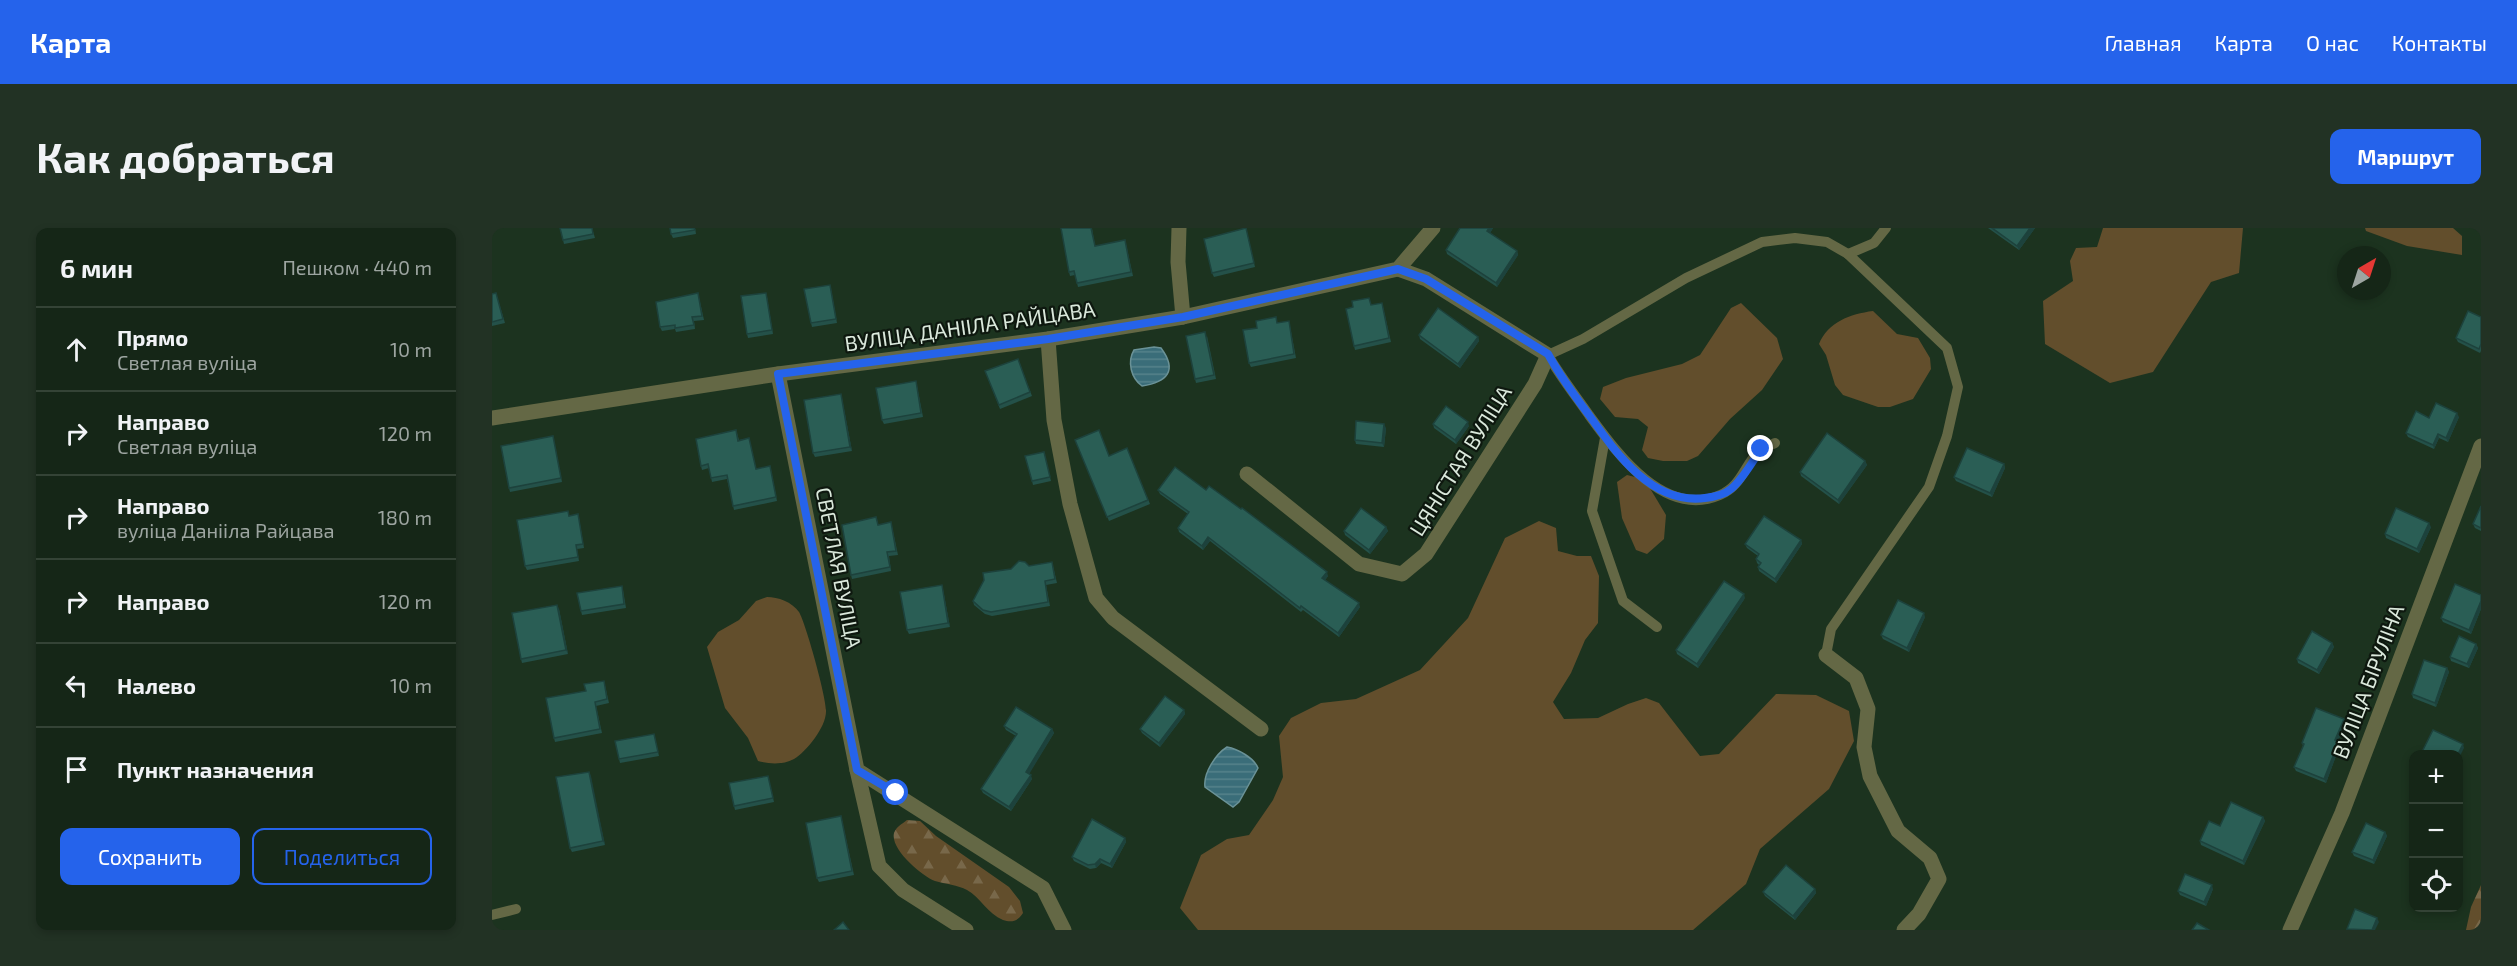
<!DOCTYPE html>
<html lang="ru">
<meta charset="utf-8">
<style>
:root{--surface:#152617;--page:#223224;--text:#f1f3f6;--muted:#9da5a1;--line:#344336;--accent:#2563eb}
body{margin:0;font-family:"Exo 2",sans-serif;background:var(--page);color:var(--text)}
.controls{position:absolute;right:18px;bottom:18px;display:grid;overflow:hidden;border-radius:12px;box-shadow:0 3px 9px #0003}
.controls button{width:54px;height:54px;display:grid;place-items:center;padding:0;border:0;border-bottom:2px solid var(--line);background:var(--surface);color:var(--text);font:30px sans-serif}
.compass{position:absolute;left:1845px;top:18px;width:54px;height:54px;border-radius:50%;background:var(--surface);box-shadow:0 3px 9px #0003;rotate:39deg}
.stop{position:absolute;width:18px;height:18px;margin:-14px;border:4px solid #2563eb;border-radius:50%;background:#fff}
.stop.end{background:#2563eb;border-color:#fff;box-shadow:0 2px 6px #0008}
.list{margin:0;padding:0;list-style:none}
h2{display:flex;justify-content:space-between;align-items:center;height:78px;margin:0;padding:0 24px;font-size:26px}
h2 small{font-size:20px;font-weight:400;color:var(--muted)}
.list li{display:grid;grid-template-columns:39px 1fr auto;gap:18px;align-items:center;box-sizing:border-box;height:84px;padding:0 24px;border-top:2px solid var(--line)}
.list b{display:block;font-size:22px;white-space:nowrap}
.list p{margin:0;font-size:20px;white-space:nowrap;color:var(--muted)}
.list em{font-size:20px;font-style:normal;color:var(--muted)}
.actions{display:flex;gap:12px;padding:18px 24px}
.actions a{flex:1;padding:14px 0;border:2px solid var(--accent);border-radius:12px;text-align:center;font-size:21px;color:var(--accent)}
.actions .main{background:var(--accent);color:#fff}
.icon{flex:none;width:33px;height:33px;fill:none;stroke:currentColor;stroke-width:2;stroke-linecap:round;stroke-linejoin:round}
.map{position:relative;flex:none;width:1989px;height:702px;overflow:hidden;border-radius:12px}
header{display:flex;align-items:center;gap:36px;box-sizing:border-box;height:84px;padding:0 30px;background:var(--accent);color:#fff}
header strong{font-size:28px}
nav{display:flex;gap:33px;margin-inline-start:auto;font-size:21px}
.intro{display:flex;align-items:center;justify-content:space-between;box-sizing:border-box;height:144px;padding:0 36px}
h1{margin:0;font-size:42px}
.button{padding:15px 27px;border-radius:12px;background:var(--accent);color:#fff;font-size:21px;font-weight:700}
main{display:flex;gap:36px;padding:0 36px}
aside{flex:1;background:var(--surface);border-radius:12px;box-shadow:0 3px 9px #0003}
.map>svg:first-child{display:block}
</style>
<header>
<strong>Карта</strong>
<nav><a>Главная</a><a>Карта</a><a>О нас</a><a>Контакты</a></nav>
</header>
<div class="intro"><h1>Как добраться</h1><a class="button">Маршрут</a></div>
<main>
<aside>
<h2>6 мин<small>Пешком · 440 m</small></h2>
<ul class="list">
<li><svg class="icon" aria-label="ahead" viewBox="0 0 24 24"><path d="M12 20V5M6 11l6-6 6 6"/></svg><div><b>Прямо</b><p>Светлая вуліца</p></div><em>10 m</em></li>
<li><svg class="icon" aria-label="right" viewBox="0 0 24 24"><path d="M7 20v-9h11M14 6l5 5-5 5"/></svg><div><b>Направо</b><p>Светлая вуліца</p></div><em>120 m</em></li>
<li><svg class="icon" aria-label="right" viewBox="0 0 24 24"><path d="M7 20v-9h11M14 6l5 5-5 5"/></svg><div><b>Направо</b><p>вуліца Данііла Райцава</p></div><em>180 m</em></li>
<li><svg class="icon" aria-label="right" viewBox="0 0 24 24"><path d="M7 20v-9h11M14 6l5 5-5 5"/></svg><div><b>Направо</b></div><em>120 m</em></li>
<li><svg class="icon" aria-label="left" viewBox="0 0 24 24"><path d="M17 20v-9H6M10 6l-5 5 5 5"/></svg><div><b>Налево</b></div><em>10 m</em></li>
<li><svg class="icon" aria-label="arrive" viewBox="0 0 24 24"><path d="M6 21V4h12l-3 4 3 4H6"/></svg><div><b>Пункт назначения</b></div></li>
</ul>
<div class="actions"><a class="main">Сохранить</a><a>Поделиться</a></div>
</aside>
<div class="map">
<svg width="1989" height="702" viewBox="0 0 1989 702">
<defs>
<pattern id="forest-firs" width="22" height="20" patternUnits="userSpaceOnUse" patternTransform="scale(1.5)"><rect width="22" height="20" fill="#624e2c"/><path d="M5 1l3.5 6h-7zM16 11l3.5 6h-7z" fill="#78684a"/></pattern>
<pattern id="water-rules" width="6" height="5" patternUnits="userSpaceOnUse" patternTransform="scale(1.5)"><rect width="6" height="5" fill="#3a6d79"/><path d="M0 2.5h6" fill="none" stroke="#56828b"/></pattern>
</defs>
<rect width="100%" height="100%" fill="#1c331f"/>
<!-- green -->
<g fill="#624e2c">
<path d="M1611 0H1751L1747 45 1719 54 1661 144 1618 155 1553 116 1551 73 1581 53 1578 33 1584 20 1605 19Z"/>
<path d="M1873 0H1961L1970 8V27L1915 18 1874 3Z"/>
<path d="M1249 75 1285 110 1291 131 1270 162 1238 191 1206 228 1195 233H1171L1156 230 1150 222 1156 199 1146 191 1123 189 1108 171 1111 159 1134 150 1190 136 1208 127 1239 80Z"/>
<path d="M1381 83 1405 106 1426 110 1438 130 1439 141 1421 171 1398 179H1386L1351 167 1343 157 1334 127 1327 116C1336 94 1358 86 1381 83Z"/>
<path d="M1135 247 1147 250 1156 257 1174 287 1172 311 1155 326 1144 322 1130 290 1125 254Z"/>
<path d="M1047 293 1064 300 1066 323 1085 328H1099L1107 348 1106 395 1093 412 1079 445 1061 474 1072 491 1106 490 1136 476 1154 470 1167 475 1208 528 1227 526 1284 466 1324 467 1357 483 1362 513 1337 561 1268 621 1254 656 1201 702H706L688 680 709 627 735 611 757 607 781 572 791 549 787 508 799 490 829 475 864 471 928 442 976 390 1013 310Z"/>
<path d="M275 369C286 369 300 374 307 384 314 396 334 468 334 482 335 498 315 523 302 531 291 537 277 536 266 533L256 510 233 480 215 419 226 404 247 392 264 373Z"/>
</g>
<!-- forest -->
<g fill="url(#forest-firs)">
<path d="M415 592 428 593 444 608 517 659 528 673 531 685C526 693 520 695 511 692 496 686 488 669 475 662 466 657 453 656 443 653 430 648 398 621 402 605 404 599 410 596 415 592Z"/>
<path d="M1989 657V702H1974L1979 679Z"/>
</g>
<!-- water -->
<g fill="url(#water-rules)" stroke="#6a9297" stroke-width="1.5">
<path d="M662 119 669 120C686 143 675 154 650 158 639 150 635 134 642 122Z"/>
<path d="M735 519C746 521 762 530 766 540L747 574 741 579 713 559C711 545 724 526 735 519Z"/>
</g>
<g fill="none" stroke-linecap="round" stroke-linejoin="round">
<!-- service -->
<g stroke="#646845" stroke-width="10">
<path d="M1356 26 1382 15 1394 0"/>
<path d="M1113 210 1100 283 1131 373 1165 399"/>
<path d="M1283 215C1279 217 1274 218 1271 221 1253 232 1252 257 1228 267 1172 291 1125 225 1097 187 1083 167 1068 148 1056 127L1091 111 1194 50 1270 14 1303 10 1335 14 1356 26 1455 120 1466 159 1455 208 1437 259 1339 401 1334 427"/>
<path d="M0 687 24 681"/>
</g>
<!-- minor -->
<g stroke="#646845" stroke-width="15">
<path d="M687 0 686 34 691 89"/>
<path d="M556 111 562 192 578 276 604 370 621 390 769 501"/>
<path d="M286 146 365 542 551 660 572 702"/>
<path d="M0 190 286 146 556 111 691 89 906 41 941 0"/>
<path d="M755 246 867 336 910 346 934 326 1043 156 1056 127 934 51 906 41"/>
<path d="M1334 427 1364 450 1376 481 1372 519 1378 548 1406 603 1438 630 1447 651 1427 686 1412 702"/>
<path d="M365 542 387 638 411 662 474 702"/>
<path d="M1798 702 1850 585 1989 218"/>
</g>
</g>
<!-- wall -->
<g fill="#245149">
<path d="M100 0 103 10 72 16 71 12Z"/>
<path d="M203 0 204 6 181 10 179 6Z"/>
<path d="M600 0 603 18 634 16 641 48 586 59 583 47 578 48 577 44Z"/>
<path d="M754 0 763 39 722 49 720 45Z"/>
<path d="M968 0H1001L998 5 1025 23 1026 27 1005 59 955 26 954 22Z"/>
<path d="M1496 0H1543L1527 22Z"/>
<path d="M339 61 345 95 320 99 319 95Z"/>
<path d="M4 65 13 95 0 98V66Z"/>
<path d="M206 65 212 92 202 93 203 101 184 104 183 101 170 103 168 99Z"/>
<path d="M275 69 281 106 256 110 255 106Z"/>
<path d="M879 77 891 79 899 114 863 122 862 118Z"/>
<path d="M1989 89V123L1988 125 1966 114 1964 110Z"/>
<path d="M797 93 804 130 759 139 757 135 786 95Z"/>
<path d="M927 107 986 109 987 113 968 140 928 111Z"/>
<path d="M715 108 724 151 704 155 703 151Z"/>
<path d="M526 131 540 168 508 181 493 143Z"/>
<path d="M424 153 431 189 392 196 390 192Z"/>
<path d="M349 166 360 223 323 229 321 225Z"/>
<path d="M1967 189 1956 214 1947 210 1942 221 1916 209 1914 205 1937 190Z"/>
<path d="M941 196 977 198 964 216 942 200Z"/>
<path d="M894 200 892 219 864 216 863 212Z"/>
<path d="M244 202 247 212 257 210 264 241 279 242 285 273 242 282 235 251 220 254 217 240 210 242 209 238Z"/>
<path d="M61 208 70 254 18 264 17 260Z"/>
<path d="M583 212 617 228 635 220 658 276 617 293Z"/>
<path d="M552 224 559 253 541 257 540 253Z"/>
<path d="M1373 233 1375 237 1347 276 1309 248 1308 244Z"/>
<path d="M1512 236 1513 240 1500 269 1464 253 1462 249Z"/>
<path d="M666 262H714L836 348 833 352 868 379 847 409 811 382 809 384 718 313 711 322 687 304 686 300 696 286 668 266Z"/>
<path d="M1989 278V303L1983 300 1981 296Z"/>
<path d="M77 288 87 290 92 320 85 321 87 333 35 342 33 338Z"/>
<path d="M399 294 406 327 397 328 399 343 360 351 359 347 387 297Z"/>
<path d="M894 299 896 303 878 326 853 307 852 303Z"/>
<path d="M1939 299 1927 325 1894 310 1893 306Z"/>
<path d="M1309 312 1310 316 1284 355 1267 343 1266 339 1267 337 1265 335 1264 331 1266 328 1255 320 1253 316Z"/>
<path d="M560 334 565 355 554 357 558 378 500 388 493 386 482 377 481 373 492 352 537 338Z"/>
<path d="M450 357 458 399 417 406 415 402Z"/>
<path d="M131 362 134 380 90 387 89 383Z"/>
<path d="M1989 367V381L1979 406 1951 394 1949 390Z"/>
<path d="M1253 370 1206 440 1185 426 1184 422Z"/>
<path d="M67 381 76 426 30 435 29 431Z"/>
<path d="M1433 389 1417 424 1391 411 1389 407Z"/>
<path d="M1840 415 1842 419 1827 446 1806 435 1805 431Z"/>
<path d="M1984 416 1986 420 1977 440 1959 433 1958 429Z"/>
<path d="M1955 440 1957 444 1944 479 1921 470 1920 466Z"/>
<path d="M112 453 117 475 104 478 110 505 63 514 62 510 94 463Z"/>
<path d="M692 482 693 486 668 519 650 505 648 501Z"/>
<path d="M1852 491 1853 495 1846 513 1848 517 1834 555 1804 543 1802 539 1811 518 1810 515Z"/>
<path d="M512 498 560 501 562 505 537 545 540 551 519 583 491 565 489 561 524 508 514 502Z"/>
<path d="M162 506 167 528 128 535 127 531Z"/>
<path d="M97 544 113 617 80 624 78 620Z"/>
<path d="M276 548 282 574 243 582 242 578Z"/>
<path d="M349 588 362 647 327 654 325 650Z"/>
<path d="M1771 589 1773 593 1752 637 1709 617 1708 613 1728 598Z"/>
<path d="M1893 604 1895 608 1882 636 1862 628 1860 624Z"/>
<path d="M633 610 634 614 620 640 609 635 604 640 598 641 582 633 580 629Z"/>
<path d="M1323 661 1324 665 1303 692 1273 668 1271 664Z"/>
<path d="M1721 661 1714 678 1688 667 1686 663Z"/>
</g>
<!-- shaded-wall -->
<g fill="#1d423c">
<path d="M997 0H1001L997 7 995 3Z"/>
<path d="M1538 0H1543L1527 22 1525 18Z"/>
<path d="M1025 23 1026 27 1005 59 1004 55Z"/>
<path d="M986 109 987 113 968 140 966 136Z"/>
<path d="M349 166 350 170 360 223 358 219Z"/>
<path d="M1965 185 1967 189 1956 214 1954 210Z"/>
<path d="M976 194 977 198 964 216 963 212Z"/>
<path d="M892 196 894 200 892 219 890 215Z"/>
<path d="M1946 206 1947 210 1942 221 1941 217Z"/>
<path d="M1373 233 1375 237 1347 276 1346 272Z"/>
<path d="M1512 236 1513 240 1500 269 1498 265Z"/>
<path d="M1937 295 1939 299 1927 325 1925 321Z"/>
<path d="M894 299 896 303 878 326 877 322Z"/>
<path d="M716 309 718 313 711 322 710 318Z"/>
<path d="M1309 312 1310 316 1284 355 1283 351Z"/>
<path d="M835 344 836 348 832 354 830 350Z"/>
<path d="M450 357 451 361 458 399 456 395Z"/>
<path d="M1252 366 1253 370 1206 440 1205 436Z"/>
<path d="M1989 373V381L1979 406 1977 402Z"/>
<path d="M867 375 868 379 847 409 846 405Z"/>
<path d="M65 377 67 381 76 426 74 422Z"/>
<path d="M1432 385 1433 389 1417 424 1415 420Z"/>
<path d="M1840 415 1842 419 1827 446 1825 442Z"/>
<path d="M1984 416 1986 420 1977 440 1975 436Z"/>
<path d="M1955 440 1957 444 1944 479 1943 475Z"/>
<path d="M692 482 693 486 668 519 667 515Z"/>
<path d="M1852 491 1853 495 1845 516 1843 512Z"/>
<path d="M560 501 562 505 536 548 534 544Z"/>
<path d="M1847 513 1848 517 1834 555 1832 551Z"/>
<path d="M1971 516 1972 520 1966 532V526Z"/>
<path d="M97 544 99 548 113 617 111 613Z"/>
<path d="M539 547 540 551 519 583 517 579Z"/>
<path d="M1771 589 1773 593 1752 637 1751 633Z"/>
<path d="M1893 604 1895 608 1882 636 1881 632Z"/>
<path d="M633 610 634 614 620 640 618 636Z"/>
<path d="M608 631 609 635 604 640 603 636Z"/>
<path d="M1720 657 1721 661 1714 678 1712 674Z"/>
<path d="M1323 661 1324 665 1303 692 1301 688Z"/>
<path d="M1885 690 1887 694 1883 702H1880Z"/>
</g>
<!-- building -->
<g fill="#2a5e55" stroke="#1d423c" stroke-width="1.5">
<path d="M68 0H100L101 6 71 12Z"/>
<path d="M178 0H202L203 2 179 6Z"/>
<path d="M569 0H599L603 18 633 12 639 44 585 55 582 43 577 44Z"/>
<path d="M754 0 762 35 720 45 712 11Z"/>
<path d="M968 0H997L995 3 1025 23 1004 55 954 22Z"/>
<path d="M1500 0H1538L1525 18Z"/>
<path d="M338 57 344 91 319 95 312 61Z"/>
<path d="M4 65 11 91 0 94V66Z"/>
<path d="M206 65 210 88 200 89 202 97 183 100V97L168 99 164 74Z"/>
<path d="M274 65 280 102 255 106 249 68Z"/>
<path d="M877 70 879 77 890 75 897 110 862 118 854 81 861 79 860 73Z"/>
<path d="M946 80 986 109 966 136 927 107Z"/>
<path d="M1976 83 1989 89V116L1987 121 1964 110Z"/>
<path d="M784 89 785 95 797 93 802 126 757 135 751 102 765 100 764 93Z"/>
<path d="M713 104 722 147 703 151 694 108Z"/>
<path d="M526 131 538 164 507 177 493 143Z"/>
<path d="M424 153 429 185 390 192 384 160Z"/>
<path d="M349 166 358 219 321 225 312 172Z"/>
<path d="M1944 175 1965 185 1954 210 1946 206 1941 217 1914 205 1924 183 1937 190Z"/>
<path d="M954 178 976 194 963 212 941 196Z"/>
<path d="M864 193 892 196 890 215 863 212Z"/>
<path d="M244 202 246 213 257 210 264 241 278 238 284 269 241 278 235 247 219 250 216 236 209 238 204 211Z"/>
<path d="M607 202 617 228 635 220 656 272 615 289 583 212Z"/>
<path d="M1335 205 1373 233 1346 272 1308 244Z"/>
<path d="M61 208 69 250 17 260 9 218Z"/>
<path d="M1475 220 1512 236 1498 265 1462 249Z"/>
<path d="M552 224 558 249 540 253 533 228Z"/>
<path d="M683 239 714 262 717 258 749 281 750 280 835 344 830 350 867 375 846 405 809 378 808 380 716 309 710 318 686 300 697 284 666 262Z"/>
<path d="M1989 278V300L1981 296Z"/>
<path d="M869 280 894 299 877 322 852 303Z"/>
<path d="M1904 280 1937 295 1925 321 1893 306Z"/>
<path d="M76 283 77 288 86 286 91 316 84 317 86 329 33 338 25 292Z"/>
<path d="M1272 288 1309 312 1283 351 1266 339 1269 335 1264 331 1267 326 1253 316Z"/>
<path d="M384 289 386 297 399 294 404 323 395 324 398 339 359 347 350 297Z"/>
<path d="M527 333 533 334 537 338 560 334 563 351 553 353 556 374 499 384 491 382 481 373 492 352 491 345 519 341Z"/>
<path d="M1232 353 1252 366 1205 436 1184 422Z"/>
<path d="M1963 356 1989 367V373L1977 402 1949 390Z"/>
<path d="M450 357 456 395 415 402 408 364Z"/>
<path d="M130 358 132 376 89 383 85 365Z"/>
<path d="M1406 372 1432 385 1415 420 1389 407Z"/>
<path d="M65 377 74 422 29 431 20 385Z"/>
<path d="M1820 403 1840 415 1825 442 1805 431Z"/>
<path d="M1967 408 1984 416 1975 436 1958 429Z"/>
<path d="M1932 432 1955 440 1943 475 1920 466Z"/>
<path d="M112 453 115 471 103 474 108 501 62 510 54 470 94 463 92 456Z"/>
<path d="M673 468 692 482 667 515 648 501Z"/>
<path d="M524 479 560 501 534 544 539 547 517 579 489 561 525 506 512 498Z"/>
<path d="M1824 480 1852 491 1843 512 1847 513 1832 551 1802 539 1812 516 1810 515Z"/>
<path d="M1941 502 1971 516 1966 526H1929Z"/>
<path d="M162 506 166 524 127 531 123 513Z"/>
<path d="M97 544 111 613 78 620 64 549Z"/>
<path d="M276 548 281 570 242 578 237 555Z"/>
<path d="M1739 574 1771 589 1751 633 1708 613 1717 593 1728 598Z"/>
<path d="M349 588 360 643 325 650 314 595Z"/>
<path d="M600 591 633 610 618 636 608 631 603 636 596 637 580 629Z"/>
<path d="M1874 595 1893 604 1881 632 1860 624Z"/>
<path d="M1294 637 1323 661 1301 688 1271 664Z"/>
<path d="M1693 646 1720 657 1712 674 1686 663Z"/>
<path d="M1863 681 1885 690 1880 702 1855 701Z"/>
<path d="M351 694 357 702H342Z"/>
<path d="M1705 695 1717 702H1700Z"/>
</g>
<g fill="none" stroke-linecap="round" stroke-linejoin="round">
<!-- route -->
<path stroke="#2563eb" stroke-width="8" d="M404 565 365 542 286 146 556 111 691 89 906 41 934 51 1056 126C1068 148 1082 167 1097 187 1124 225 1160 277 1213 270 1222 269 1232 267 1239 261 1251 251 1260 234 1269 221"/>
</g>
<g text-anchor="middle" stroke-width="4.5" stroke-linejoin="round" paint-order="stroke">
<!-- street labels -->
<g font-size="21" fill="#dbe9dc" stroke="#0e180f">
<text transform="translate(478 99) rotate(-8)" y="7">ВУЛІЦА ДАНІІЛА РАЙЦАВА</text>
<text transform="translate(969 233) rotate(-58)" y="7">ЦЯНІСТАЯ ВУЛІЦА</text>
<text transform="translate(346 340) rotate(79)" y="7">СВЕТЛАЯ ВУЛІЦА</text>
<text transform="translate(1877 454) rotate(-69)" y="7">ВУЛІЦА БІРУЛІНА</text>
</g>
</g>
</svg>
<div class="controls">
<button>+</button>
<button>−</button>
<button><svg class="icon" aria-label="locate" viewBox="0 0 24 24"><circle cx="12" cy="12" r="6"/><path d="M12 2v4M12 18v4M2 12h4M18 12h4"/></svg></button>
</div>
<svg class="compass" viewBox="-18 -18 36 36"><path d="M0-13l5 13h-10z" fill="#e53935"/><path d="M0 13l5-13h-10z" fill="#9da5a1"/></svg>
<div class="stop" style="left:404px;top:565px"></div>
<div class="stop end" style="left:1269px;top:221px"></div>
</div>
</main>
